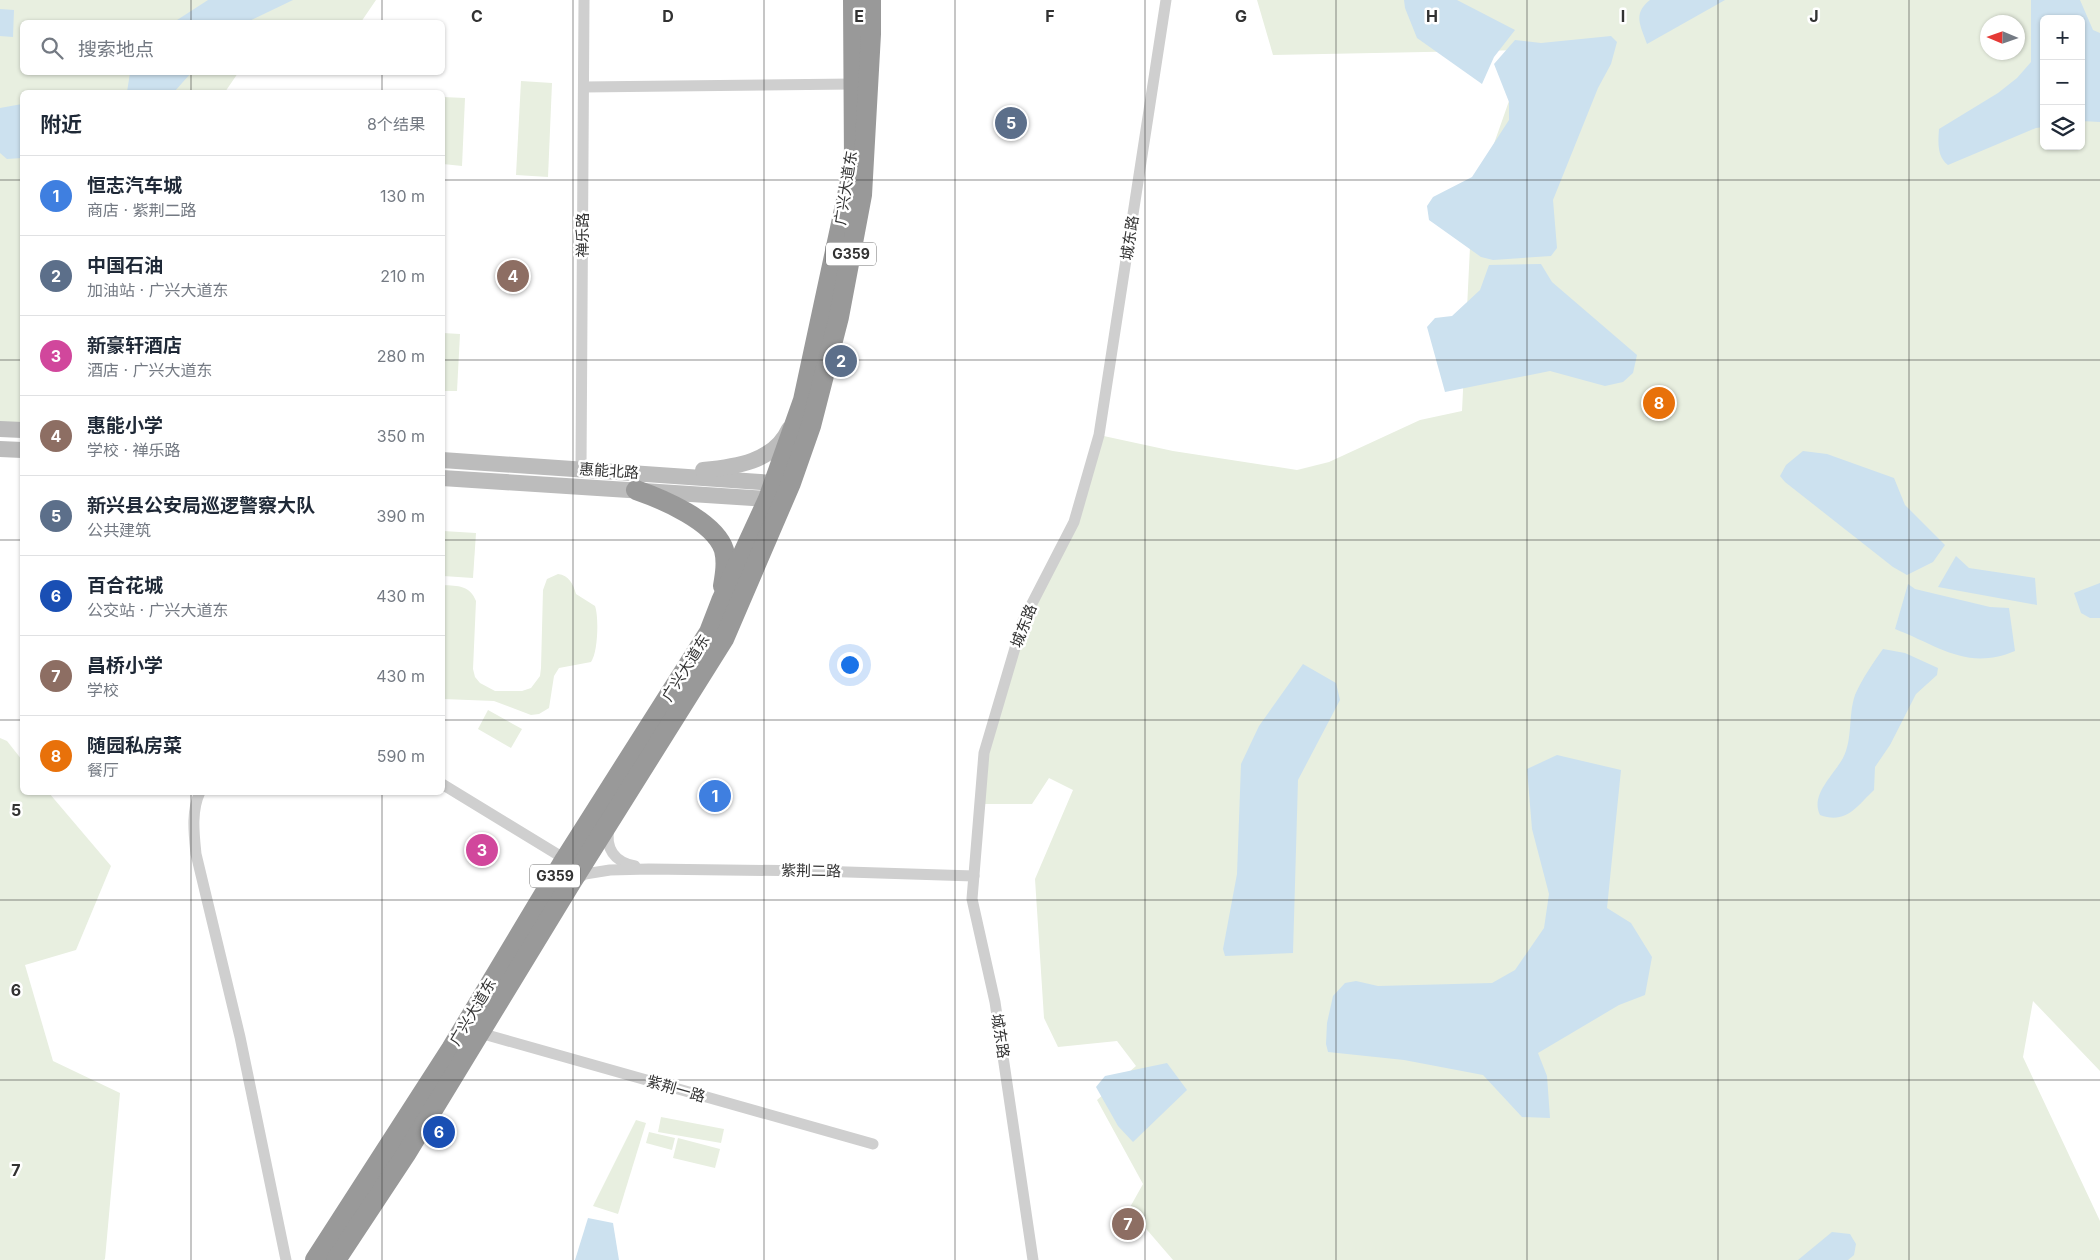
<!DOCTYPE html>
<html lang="zh">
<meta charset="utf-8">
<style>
:root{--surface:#fff;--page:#f6f6f7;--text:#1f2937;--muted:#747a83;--line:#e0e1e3;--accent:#ef2e3c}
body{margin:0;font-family:Inter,"Noto Sans SC",sans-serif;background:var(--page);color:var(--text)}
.controls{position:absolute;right:15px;top:15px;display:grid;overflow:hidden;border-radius:8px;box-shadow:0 1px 4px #0004}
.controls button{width:45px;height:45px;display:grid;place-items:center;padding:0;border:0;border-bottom:1px solid var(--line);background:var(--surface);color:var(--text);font:25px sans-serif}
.compass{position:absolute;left:1980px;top:15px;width:45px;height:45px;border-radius:50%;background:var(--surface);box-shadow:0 1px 4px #0004;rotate:272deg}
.you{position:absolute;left:849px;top:664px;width:18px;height:18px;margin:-12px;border:4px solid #fff;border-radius:50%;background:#1a73e8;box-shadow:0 0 0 8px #1a73e833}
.badge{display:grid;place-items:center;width:32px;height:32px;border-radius:50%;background:var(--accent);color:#fff;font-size:16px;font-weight:700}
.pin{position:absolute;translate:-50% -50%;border:2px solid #fff;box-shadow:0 1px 5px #0006}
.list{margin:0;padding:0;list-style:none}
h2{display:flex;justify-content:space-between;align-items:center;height:65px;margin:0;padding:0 20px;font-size:21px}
h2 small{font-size:16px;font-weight:400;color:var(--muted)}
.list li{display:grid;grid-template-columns:32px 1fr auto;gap:15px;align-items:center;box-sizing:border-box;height:80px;padding:0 20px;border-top:1px solid var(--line)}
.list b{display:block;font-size:19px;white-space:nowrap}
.list p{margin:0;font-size:16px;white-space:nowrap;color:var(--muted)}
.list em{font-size:16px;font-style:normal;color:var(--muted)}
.icon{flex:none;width:28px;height:28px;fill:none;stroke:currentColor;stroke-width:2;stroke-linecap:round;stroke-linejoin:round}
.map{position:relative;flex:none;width:2100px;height:1260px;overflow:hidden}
.search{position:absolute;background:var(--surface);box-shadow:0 1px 4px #0004;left:20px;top:20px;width:425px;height:55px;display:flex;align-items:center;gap:12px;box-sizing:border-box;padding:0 18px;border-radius:8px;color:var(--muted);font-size:19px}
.panel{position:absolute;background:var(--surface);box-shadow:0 1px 4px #0004;left:20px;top:90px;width:425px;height:705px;border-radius:8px}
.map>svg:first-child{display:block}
</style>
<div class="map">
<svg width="2100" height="1260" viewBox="0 0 2100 1260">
<rect width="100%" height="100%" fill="#fff"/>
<!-- green -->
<g fill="#e8efe0" fill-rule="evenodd">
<path d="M0 0H376L361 22H22V72L238 73 225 92H22V430L0 429Z"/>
<path d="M1257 0H2100V1071L2033 1001 2023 1057 2100 1221V1260H1173L1129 1209 1143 1184 1097 1100 1136 1066 1117 1041 1058 1047 1044 1018 1035 879 1073 790 1049 778 1032 804H980L984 753 1023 621 1074 522 1099 435 1173 451 1297 470 1329 462 1420 420 1462 411 1472 206 1527 50 1273 55ZM2044 19H2081V146H2044ZM1988 22H2018V52H1988Z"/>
<path d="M521 81 552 83 548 177 516 175Z"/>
<path d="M443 97 465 98 462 166 443 164Z"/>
<path d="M443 333 460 334 457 391H443Z"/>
<path d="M443 531 476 533 473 578 443 576Z"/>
<path d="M558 574C569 575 573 584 576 594L595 606C599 617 598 653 591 662L559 668 554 676 549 708 539 714 531 715 494 701 443 699V585C458 586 470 585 476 601L473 669 475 677 480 683 495 691H522L531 688 540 676 541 668 543 590 547 579Z"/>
<path d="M488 710 522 729 511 748 478 729Z"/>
<path d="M0 738 7 741 22 760V792L49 793 111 866 76 950 25 965 53 1061 120 1093 105 1259 104 1260H0Z"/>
<path d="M661 1117 724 1129 721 1143 658 1132Z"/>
<path d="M636 1120 646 1123 618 1214 593 1206Z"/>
<path d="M649 1132 675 1138 672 1150 646 1143Z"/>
<path d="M678 1138 720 1149 715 1168 673 1158Z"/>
</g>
<!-- water -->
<g fill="#cce1ef">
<path d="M208 0H293L247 22H174Z"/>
<path d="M1404 0H1457L1515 30 1494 57 1482 84 1417 38 1405 8Z"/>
<path d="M1650 0H1725L1647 44C1641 26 1632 14 1650 0Z"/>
<path d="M2031 0H2080L2093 30 2100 33V122L2081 121V19H2044V127L2036 128 1948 165C1937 157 1938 142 1939 129L1998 93 2017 78 2031 62Z"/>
<path d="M0 9 14 10 13 37 0 36Z"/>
<path d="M1611 36 1617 42 1611 64 1598 88 1553 200 1557 248 1551 256 1493 260 1481 257 1429 220 1427 206 1433 197 1472 177 1509 120V102L1494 64 1515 40 1541 43Z"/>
<path d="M130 73V72L191 73 174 92H127Z"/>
<path d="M22 104V158L7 159 0 153V108Z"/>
<path d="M1541 264 1552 282 1637 355 1633 373 1623 382 1605 386 1550 371 1445 392 1427 327 1435 318 1452 316 1480 290 1489 265Z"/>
<path d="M1803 451 1827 454 1894 478 1905 505 1945 545 1933 562 1907 575 1893 567 1785 482 1780 476 1786 465Z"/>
<path d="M1956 556 1969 568 2035 578 2037 605 1938 587Z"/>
<path d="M2100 583V618H2090L2081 613 2074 593Z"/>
<path d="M1908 584 1915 589 1990 607 2009 608 2015 651C1967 671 1939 646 1895 629Z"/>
<path d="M1883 649 1905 653 1938 668 1937 675 1916 694 1890 745 1875 767 1874 790C1857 806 1846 825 1820 815 1810 795 1833 776 1843 758 1853 739 1848 715 1855 695 1862 679 1873 663 1883 649Z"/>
<path d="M1303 664 1336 683 1340 700 1298 780 1293 953 1225 956 1223 949 1237 874 1241 764 1259 726Z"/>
<path d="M1557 755 1621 770 1607 908 1631 923 1652 957 1645 995 1619 1005 1538 1053 1547 1076 1550 1118 1522 1117 1483 1075 1404 1060 1328 1052 1326 1044 1327 1023 1333 996 1345 983 1356 981 1378 986 1492 983 1515 970 1544 928 1549 894 1532 829 1527 769Z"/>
<path d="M1167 1063 1187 1090 1133 1142 1118 1126 1096 1087 1105 1076Z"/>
<path d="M588 1218 613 1223 619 1260H575Z"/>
<path d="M1832 1232 1850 1234 1856 1244 1854 1255 1848 1260H1798Z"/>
</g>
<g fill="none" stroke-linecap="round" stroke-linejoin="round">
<!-- street -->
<g stroke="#cfcfcf" stroke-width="11">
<path d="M584 87 853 84"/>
<path d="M581 469 584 0"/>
<path d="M442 784 565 859"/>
<path d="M200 792C191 811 194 834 196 854L240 1037 286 1260"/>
<path d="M609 828C605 848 614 862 635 866"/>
<path d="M575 880 585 874 610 870 649 869 816 871 974 876"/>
<path d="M480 1033 873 1144"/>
<path d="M1033 1260 995 1002 972 899 984 753 1023 621 1074 522 1099 435 1166 0"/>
</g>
<!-- secondary -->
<g stroke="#bcbcbc" stroke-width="16">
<path d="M0 429 22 430"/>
<path d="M0 449 22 450"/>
<path d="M442 460 774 483"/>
<path d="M703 470C735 467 774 462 789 429"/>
<path d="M442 478 768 499"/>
</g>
<!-- highway -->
<g stroke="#999" stroke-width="20">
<path d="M636 490C662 499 715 521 724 550 727 562 725 574 723 586"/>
<path d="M315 1260 451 1049 565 859 709 632 721 601 768 499 803 400 854 163 853 0"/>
<path d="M336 1260 406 1154 571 883 724 639 791 483 811 426 839 317 862 195 871 34V0"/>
</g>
</g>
<!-- grid -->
<path fill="none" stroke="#323232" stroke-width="1" stroke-opacity="0.55" d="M191 0V22M382 0V22M573 0V1260M764 0V1260M955 0V1260M1145 0V1260M1336 0V1260M1527 0V1260M1718 0V1260M1909 0V1260M191 72V92M382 72V92M0 180H22M442 180H2100M0 360H22M442 360H2100M0 540H22M442 540H2100M0 720H22M442 720H2100M191 792V1260M382 792V1260M0 900H2100M0 1080H2100"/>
<g text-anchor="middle" stroke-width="5" stroke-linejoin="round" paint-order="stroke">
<!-- shield labels -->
<g fill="#fff" stroke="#707070" stroke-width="1">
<rect x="826" y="242.5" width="50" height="23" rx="4"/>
<rect x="530" y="864.5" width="50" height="23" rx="4"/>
</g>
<g font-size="14" font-weight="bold" fill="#323232">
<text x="851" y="259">G359</text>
<text x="555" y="881">G359</text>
</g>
<!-- street labels -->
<g font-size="15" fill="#323232" stroke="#fff">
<text transform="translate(846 188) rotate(-81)" y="5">广兴大道东</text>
<text transform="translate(583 235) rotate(-90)" y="5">禅乐路</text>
<text transform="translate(1130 238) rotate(-81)" y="5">城东路</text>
<text transform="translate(609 471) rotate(4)" y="5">惠能北路</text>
<text transform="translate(1024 626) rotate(-69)" y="5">城东路</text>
<text transform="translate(686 668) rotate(-58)" y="5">广兴大道东</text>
<text transform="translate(811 871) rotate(1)" y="5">紫荆二路</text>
<text transform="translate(473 1012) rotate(-59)" y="5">广兴大道东</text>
<text transform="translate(1000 1036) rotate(81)" y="5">城东路</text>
<text transform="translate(676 1089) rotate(16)" y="5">紫荆一路</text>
</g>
</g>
<g font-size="16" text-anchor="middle" font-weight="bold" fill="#323232" stroke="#fff" stroke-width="5" stroke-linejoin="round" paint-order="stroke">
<text x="477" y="22">C</text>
<text x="668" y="22">D</text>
<text x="859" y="22">E</text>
<text x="1050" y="22">F</text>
<text x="1241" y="22">G</text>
<text x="1432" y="22">H</text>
<text x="1623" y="22">I</text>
<text x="1814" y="22">J</text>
<text x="16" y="816">5</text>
<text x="16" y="996">6</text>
<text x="16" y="1176">7</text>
</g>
</svg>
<div class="controls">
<button>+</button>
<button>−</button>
<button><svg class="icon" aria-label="layers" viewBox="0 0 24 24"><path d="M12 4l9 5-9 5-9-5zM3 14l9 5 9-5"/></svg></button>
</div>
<svg class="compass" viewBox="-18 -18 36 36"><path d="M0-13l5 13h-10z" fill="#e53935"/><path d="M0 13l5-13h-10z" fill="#747a83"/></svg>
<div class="you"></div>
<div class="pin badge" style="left:715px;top:796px;background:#3f7fe0">1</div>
<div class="pin badge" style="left:841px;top:361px;background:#5c6f8a">2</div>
<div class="pin badge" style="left:482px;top:850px;background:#d1479c">3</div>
<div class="pin badge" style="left:513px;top:276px;background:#8d6e63">4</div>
<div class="pin badge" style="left:1011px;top:123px;background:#5c6f8a">5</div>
<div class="pin badge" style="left:439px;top:1132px;background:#1a4fb4">6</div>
<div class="pin badge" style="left:1128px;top:1224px;background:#8d6e63">7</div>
<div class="pin badge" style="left:1659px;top:403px;background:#e8710a">8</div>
<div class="search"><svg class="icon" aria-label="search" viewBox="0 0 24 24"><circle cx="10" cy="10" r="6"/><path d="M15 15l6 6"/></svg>搜索地点</div>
<section class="panel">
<h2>附近<small>8个结果</small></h2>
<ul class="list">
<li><span class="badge" style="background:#3f7fe0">1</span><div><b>恒志汽车城</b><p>商店 · 紫荆二路</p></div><em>130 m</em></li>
<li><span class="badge" style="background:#5c6f8a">2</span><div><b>中国石油</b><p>加油站 · 广兴大道东</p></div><em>210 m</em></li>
<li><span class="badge" style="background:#d1479c">3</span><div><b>新豪轩酒店</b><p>酒店 · 广兴大道东</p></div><em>280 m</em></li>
<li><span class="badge" style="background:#8d6e63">4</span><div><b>惠能小学</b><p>学校 · 禅乐路</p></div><em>350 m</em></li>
<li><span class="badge" style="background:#5c6f8a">5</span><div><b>新兴县公安局巡逻警察大队</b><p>公共建筑</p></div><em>390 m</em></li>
<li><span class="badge" style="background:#1a4fb4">6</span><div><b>百合花城</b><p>公交站 · 广兴大道东</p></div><em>430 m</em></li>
<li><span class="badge" style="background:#8d6e63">7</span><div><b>昌桥小学</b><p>学校</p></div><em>430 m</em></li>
<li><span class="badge" style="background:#e8710a">8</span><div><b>随园私房菜</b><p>餐厅</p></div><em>590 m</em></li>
</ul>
</section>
</div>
